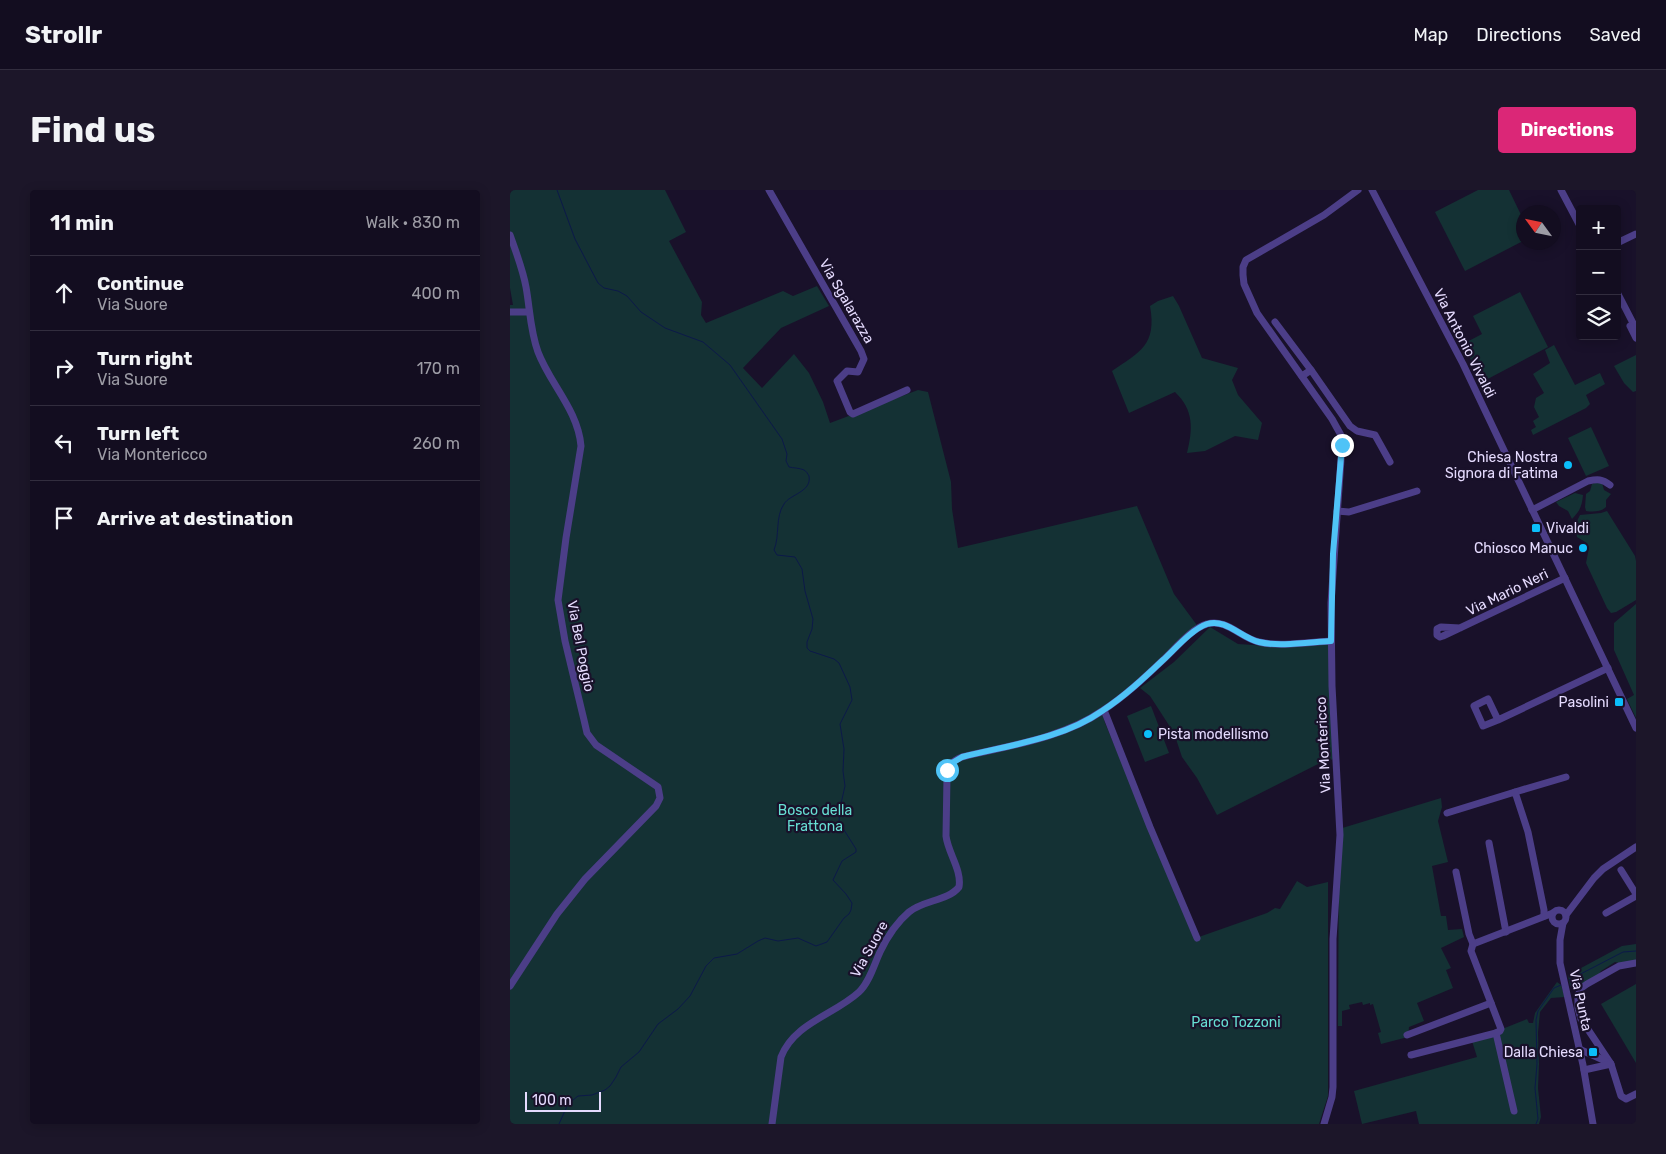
<!DOCTYPE html>
<meta charset="utf-8">
<style>
:root{--surface:#130d20;--page:#1c1629;--text:#f1f3f6;--muted:#9d9ca5;--line:#322d3e;--accent:#db2777}
body{margin:0;font-family:Rubik,sans-serif;background:var(--page);color:var(--text)}
.controls{position:absolute;right:15px;top:15px;display:grid;overflow:hidden;border-radius:5px;box-shadow:0 2px 12px #0003}
.controls button{width:45px;height:45px;display:grid;place-items:center;padding:0;border:0;border-bottom:1px solid var(--line);background:var(--surface);color:var(--text);font:25px sans-serif}
.compass{position:absolute;left:1006px;top:15px;width:45px;height:45px;border-radius:50%;background:var(--surface);box-shadow:0 2px 12px #0003;rotate:303deg}
.scale{position:absolute;left:15px;bottom:12px;width:76px;box-sizing:border-box;padding-left:5px;border:2px solid #e5dbfe;border-top:0;font-size:14px;line-height:18px;white-space:nowrap;color:#e5dbfe;-webkit-text-stroke:4px #19112a;paint-order:stroke}
.stop{position:absolute;width:15px;height:15px;margin:-11px;border:4px solid #4fc3f7;border-radius:50%;background:#fff}
.stop.end{background:#4fc3f7;border-color:#fff;box-shadow:0 1px 5px #0008}
.list{margin:0;padding:0;list-style:none}
h2{display:flex;justify-content:space-between;align-items:center;height:65px;margin:0;padding:0 20px;font-size:21px}
h2 small{font-size:16px;font-weight:400;color:var(--muted)}
.list li{display:grid;grid-template-columns:32px 1fr auto;gap:15px;align-items:center;box-sizing:border-box;height:75px;padding:0 20px;border-top:1px solid var(--line)}
.list b{display:block;font-size:19px;white-space:nowrap}
.list p{margin:0;font-size:16px;white-space:nowrap;color:var(--muted)}
.list em{font-size:16px;font-style:normal;color:var(--muted)}
.icon{flex:none;width:28px;height:28px;fill:none;stroke:currentColor;stroke-width:2;stroke-linecap:round;stroke-linejoin:round}
.map{position:relative;flex:none;width:1126px;height:934px;overflow:hidden;border-radius:5px}
header{display:flex;align-items:center;gap:30px;box-sizing:border-box;height:70px;padding:0 25px;background:var(--surface);border-bottom:1px solid var(--line)}
header strong{font-size:24px}
nav{display:flex;gap:28px;margin-inline-start:auto;font-size:18px}
.intro{display:flex;align-items:center;justify-content:space-between;box-sizing:border-box;height:120px;padding:0 30px}
h1{margin:0;font-size:35px}
.button{padding:12px 22px;border-radius:5px;background:var(--accent);color:#fff;font-size:18px;font-weight:700}
main{display:flex;gap:30px;padding:0 30px}
aside{flex:1;background:var(--surface);border-radius:5px;box-shadow:0 2px 12px #0003}
.map>svg:first-child{display:block}
</style>
<header>
<strong>Strollr</strong>
<nav><a>Map</a><a>Directions</a><a>Saved</a></nav>
</header>
<div class="intro"><h1>Find us</h1><a class="button">Directions</a></div>
<main>
<aside>
<h2>11 min<small>Walk · 830 m</small></h2>
<ul class="list">
<li><svg class="icon" aria-label="ahead" viewBox="0 0 24 24"><path d="M12 20V5M6 11l6-6 6 6"/></svg><div><b>Continue</b><p>Via Suore</p></div><em>400 m</em></li>
<li><svg class="icon" aria-label="right" viewBox="0 0 24 24"><path d="M7 20v-9h11M14 6l5 5-5 5"/></svg><div><b>Turn right</b><p>Via Suore</p></div><em>170 m</em></li>
<li><svg class="icon" aria-label="left" viewBox="0 0 24 24"><path d="M17 20v-9H6M10 6l-5 5 5 5"/></svg><div><b>Turn left</b><p>Via Montericco</p></div><em>260 m</em></li>
<li><svg class="icon" aria-label="arrive" viewBox="0 0 24 24"><path d="M6 21V4h12l-3 4 3 4H6"/></svg><div><b>Arrive at destination</b></div></li>
</ul>
</aside>
<div class="map">
<svg width="1126" height="934" viewBox="0 0 1126 934">
<rect width="100%" height="100%" fill="#19112a"/>
<!-- green -->
<g fill="#143134">
<path d="M0 0H155L176 42 159 51 192 112 191 125 196 133 273 101 283 106 307 96 319 116 271 138 233 178 252 198 284 164 299 183 313 212 320 233 408 200 418 202 441 292 442 319 448 358 627 316 664 404 689 438 592 521 595 533 686 748 757 723 765 718 770 719 787 691 797 697 818 692V906L809 934H0V115H3L0 98Z"/>
<path d="M968 0H999L1013 29V51L955 81 925 22Z"/>
<path d="M1010 102 1038 157 972 192 953 154 972 144 963 126Z"/>
<path d="M663 106 669 116 692 168 728 178 722 190 728 205 752 233 748 250 725 246 695 261 677 263C683 239 684 220 665 202L619 223 602 181C630 162 647 155 640 116L648 111Z"/>
<path d="M1044 155 1065 195 1090 183 1095 194 1076 205 1080 214 1076 218 1023 245 1021 240 1026 237 1023 231 1029 227 1024 217 1026 208 1034 203 1023 184 1040 173 1035 160Z"/>
<path d="M1126 165V201L1123 202 1114 193 1104 176Z"/>
<path d="M1081 237 1099 276 1076 286 1058 248Z"/>
<path d="M1087 292 1092 293 1094 300 1101 304 1096 310V317C1091 322 1083 322 1076 321L1075 317 1076 304 1080 301 1082 294Z"/>
<path d="M1065 303 1073 305C1072 316 1070 321 1062 329L1058 321 1049 316 1046 312Z"/>
<path d="M1097 321 1125 366 1126 371V410L1106 422 1101 423 1097 418 1076 373 1079 358 1077 353 1067 347 1065 335 1070 325 1091 323Z"/>
<path d="M1126 414V528L1117 509 1124 505 1104 460V433Z"/>
<path d="M700 437 728 454 772 457 823 453 824 569 812 572 707 625 687 588 672 567 664 543 640 506 630 498 664 472Z"/>
<path d="M641 516 659 563 635 572 617 526Z"/>
<path d="M931 608 932 617 928 631 938 672 922 676 931 726H936L938 740 952 739 954 747 931 758 941 778 936 780 943 798 907 813 914 831 899 837 898 847 871 854 868 843 871 842 863 814 860 815V813L853 815 852 812 839 815 840 819 832 821V836H828L829 639Z"/>
<path d="M1126 754V771L1109 773 1105 772 1091 781 1089 784 1070 797 1060 796 1058 785 1112 756Z"/>
<path d="M1047 792 1051 795 1055 807 1041 808 1030 822 1028 843 1029 874 1028 898 1031 927 1029 934H909L906 921 852 934 844 901 967 867 962 851 1017 829 1019 833H1023L1025 823Z"/>
<path d="M1126 794V873L1091 814Z"/>
</g>
<g fill="none" stroke-linecap="round" stroke-linejoin="round">
<!-- stream -->
<g stroke="#0c1949" stroke-width="1">
<path d="M47 0 65 49 88 93 94 98 108 101 117 106 131 122 155 138 193 152 220 175 272 249 277 264 276 271 279 277C283 278 290 278 294 280 296 281 298 284 299 286 302 302 280 304 274 314 265 327 270 345 264 360L267 365 285 367 292 379 295 401 303 429 302 439 297 452V458L300 461 324 469 329 473 340 497 342 510 330 534 334 559 333 581 335 596 330 618 329 632 346 659V662L332 671 323 690 336 704 342 713 341 720 339 724 334 728 317 752 306 756 288 748 268 751 255 748 248 751 227 764 204 768 196 776 180 806 168 819 148 834 129 862 111 877 106 887 100 896 95 900 82 905 68 906 58 914 49 934"/>
<path d="M1059 790 1113 762 1126 761"/>
<path d="M1026 934 1028 929 1025 898 1027 874 1026 830 1028 821 1044 798 1051 795"/>
</g>
<!-- minor -->
<g stroke="#4c3e88" stroke-width="7">
<path d="M259 0 351 161 354 169 348 182 337 181 327 191 340 222 343 224 397 200"/>
<path d="M862 0 953 174 1126 538"/>
<path d="M1051 0 1070 36"/>
<path d="M0 45C6 62 13 80 16 97 20 119 20 140 28 162 40 194 68 220 71 256L56 348 48 410 55 451 74 530 77 543 86 555 148 597 150 608 146 616 75 689 47 724 0 796"/>
<path d="M1107 53 1126 44"/>
<path d="M1107 102 1126 139"/>
<path d="M0 122H19"/>
<path d="M765 132 801 180"/>
<path d="M1120 136 1126 148"/>
<path d="M792 186 801 180 840 236 847 241 865 245 880 272"/>
<path d="M1022 320 1078 291C1088 289 1092 289 1100 295"/>
<path d="M827 321 839 322 907 301"/>
<path d="M950 438 931 437 927 439V445L930 447 933 446 1055 388"/>
<path d="M594 520 640 637 687 748"/>
<path d="M988 530 978 509 964 516 973 536 988 530 1098 478"/>
<path d="M1005 602 1056 587"/>
<path d="M937 623 1005 602 1018 642 1034 720V726"/>
<path d="M979 653 996 742"/>
<path d="M1111 680 1126 704"/>
<circle cx="1049" cy="727" r="7"/>
<path d="M1096 723 1126 706"/>
<path d="M1056 725 1084 688 1093 679 1126 657"/>
<path d="M1053 733 1050 750V773L1073 875 1083 934"/>
<path d="M963 754 1043 723"/>
<path d="M1126 773 1109 776 1077 794 1070 799 1068 807V818L1071 829 1101 874 1111 906 1116 909 1126 904"/>
<path d="M986 843 1004 921"/>
<path d="M897 845 981 813"/>
<path d="M1069 859 1100 873"/>
<path d="M901 865 986 843 990 841 991 839 961 761 963 754 959 744 946 682"/>
<path d="M1074 880 1101 874"/>
<path d="M262 934 271 867C284 833 324 825 349 802 359 793 364 775 370 762 377 747 386 733 399 722 413 710 438 711 449 697 452 680 438 663 436 646L437 586C438 575 442 571 452 567 498 556 553 548 592 521 615 506 634 488 653 470 665 459 682 438 697 434 716 428 731 448 749 452 768 457 801 452 821 451"/>
<path d="M814 934 822 907 823 897V749L830 645 822 496 821 413 832 255V247L822 229 747 123 734 94 733 85V77L736 70 743 66 814 25 848 0"/>
</g>
</g>
<g fill="none" stroke-linecap="round" stroke-linejoin="round">
<!-- route -->
<path stroke="#4fc3f7" stroke-width="6" d="M437 580 442 573 452 567C499 555 552 549 592 521 615 506 634 488 653 470 665 459 682 439 697 434 716 428 731 448 749 452 768 457 801 452 821 451L823 364 832 255"/>
</g>
<!-- markers -->
<g fill="#0bbefa" stroke="#19112a" stroke-width="2">
<circle cx="1058" cy="275" r="5"/>
<rect x="1021" y="333" width="10" height="10" rx="2.5"/>
<circle cx="1073" cy="358" r="5"/>
<rect x="1104" y="507" width="10" height="10" rx="2.5"/>
<circle cx="638" cy="544" r="5"/>
<rect x="1078" y="857" width="10" height="10" rx="2.5"/>
</g>
<g text-anchor="middle" stroke-width="4.5" stroke-linejoin="round" paint-order="stroke">
<!-- street labels -->
<g font-size="14" fill="#e5dbfe" stroke="#19112a">
<text transform="translate(337 111) rotate(60)" y="5">Via Sgalarazza</text>
<text transform="translate(955 153) rotate(63)" y="5">Via Antonio Vivaldi</text>
<text transform="translate(997 402) rotate(-26)" y="5">Via Mario Neri</text>
<text transform="translate(71 456) rotate(79)" y="5">Via Bel Poggio</text>
<text transform="translate(813 555) rotate(-93)" y="5">Via Montericco</text>
<text transform="translate(359 759) rotate(-61)" y="5">Via Suore</text>
<text transform="translate(1071 810) rotate(78)" y="5">Via Punta</text>
</g>
<!-- poi labels -->
<g font-size="14" fill="#e5dbfe" stroke="#19112a" text-anchor="end">
<text x="1048" y="272">Chiesa Nostra<tspan x="1048" dy="16">Signora di Fatima</tspan></text>
<text x="1036" y="343" text-anchor="start">Vivaldi</text>
<text x="1063" y="363">Chiosco Manuc</text>
<text x="1099" y="517">Pasolini</text>
<text x="648" y="549" text-anchor="start">Pista modellismo</text>
<text x="1073" y="867">Dalla Chiesa</text>
</g>
<!-- park labels -->
<g font-size="14" fill="#67dfd3" stroke="#19112a">
<text x="305" y="625">Bosco della<tspan x="305" dy="16">Frattona</tspan></text>
<text x="726" y="837">Parco Tozzoni</text>
</g>
</g>
</svg>
<div class="controls">
<button>+</button>
<button>−</button>
<button><svg class="icon" aria-label="layers" viewBox="0 0 24 24"><path d="M12 4l9 5-9 5-9-5zM3 14l9 5 9-5"/></svg></button>
</div>
<svg class="compass" viewBox="-18 -18 36 36"><path d="M0-13l5 13h-10z" fill="#e53935"/><path d="M0 13l5-13h-10z" fill="#9d9ca5"/></svg>
<div class="scale">100 m</div>
<div class="stop" style="left:437px;top:580px"></div>
<div class="stop end" style="left:832px;top:255px"></div>
</div>
</main>
